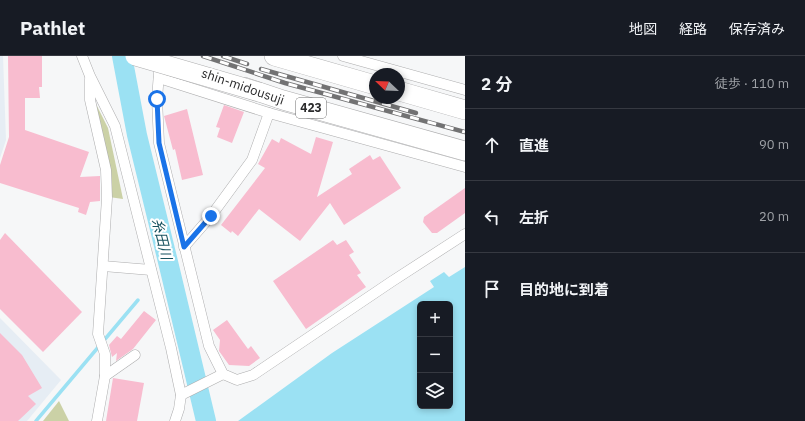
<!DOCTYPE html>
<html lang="ja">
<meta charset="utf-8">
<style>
:root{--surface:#171b24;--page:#20242c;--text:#f1f3f6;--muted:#9ea1a6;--line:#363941}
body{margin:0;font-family:"IBM Plex Sans","Noto Sans JP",sans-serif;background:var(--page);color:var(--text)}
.controls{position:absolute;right:12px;bottom:12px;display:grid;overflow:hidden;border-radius:6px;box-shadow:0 2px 6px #0003}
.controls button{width:36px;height:36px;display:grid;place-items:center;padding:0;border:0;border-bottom:1px solid var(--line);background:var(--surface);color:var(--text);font:20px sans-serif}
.compass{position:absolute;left:369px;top:12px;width:36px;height:36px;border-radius:50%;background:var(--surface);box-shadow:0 2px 6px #0003;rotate:293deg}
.stop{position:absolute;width:12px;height:12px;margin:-9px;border:3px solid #1a73e8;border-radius:50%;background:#fff}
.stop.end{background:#1a73e8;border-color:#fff;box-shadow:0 1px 4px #0008}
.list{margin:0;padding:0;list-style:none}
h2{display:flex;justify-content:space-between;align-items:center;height:52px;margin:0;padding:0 16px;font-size:17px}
h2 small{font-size:13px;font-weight:400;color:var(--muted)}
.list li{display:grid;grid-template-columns:26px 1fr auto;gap:12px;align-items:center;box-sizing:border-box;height:72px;padding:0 16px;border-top:1px solid var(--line)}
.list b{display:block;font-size:15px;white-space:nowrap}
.list em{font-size:13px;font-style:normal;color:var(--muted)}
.icon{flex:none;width:22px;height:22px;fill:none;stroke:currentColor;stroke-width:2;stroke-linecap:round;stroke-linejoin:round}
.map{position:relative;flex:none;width:465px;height:365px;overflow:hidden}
header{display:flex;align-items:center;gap:24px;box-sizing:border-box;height:56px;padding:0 20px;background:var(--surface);border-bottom:1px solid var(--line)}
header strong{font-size:19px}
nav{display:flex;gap:22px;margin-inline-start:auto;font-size:14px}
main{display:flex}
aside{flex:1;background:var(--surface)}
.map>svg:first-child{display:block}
</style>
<header>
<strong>Pathlet</strong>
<nav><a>地図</a><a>経路</a><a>保存済み</a></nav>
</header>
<main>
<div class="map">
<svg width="465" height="365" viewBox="0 0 465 365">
<rect width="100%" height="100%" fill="#f6f7f8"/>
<!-- built -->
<g fill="#e6edf4">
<path d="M0 0H3L6 84 0 102Z"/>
<path d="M0 262 61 324 27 365H0Z"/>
</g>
<!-- green -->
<g fill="#cbd1a6">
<path d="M95 46 108 72 123 143 109 141Z"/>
<path d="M59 345 69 365H43Z"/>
</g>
<!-- water -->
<path fill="#9be1f3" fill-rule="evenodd" d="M465 211V365H238L332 297 434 231 430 225 444 216 449 221ZM420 248H450V350H420Z"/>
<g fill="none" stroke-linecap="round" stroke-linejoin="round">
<!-- stream -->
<path stroke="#9be1f3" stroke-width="3.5" d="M36 365 138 244"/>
<!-- river -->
<path stroke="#9be1f3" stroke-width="20" d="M122 0 137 79 169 210 206 365"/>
</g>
<!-- building -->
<g fill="#f8bccf">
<path d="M8 0H42V31H39L40 42H25V74L89 96 80 121 100 120V145L90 146 86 159 78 156 79 152 0 127V109L9 81Z"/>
<path d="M224 49 244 56 232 87 217 81 220 72 216 71Z"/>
<path d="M187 53 203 119 182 124 175 93 173 94 164 60Z"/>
<path d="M316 81 333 86 317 141 352 118 349 113 370 99 373 104 380 100 401 132 344 169 330 147 300 185 259 153 238 180 232 175 231 177 221 169 265 112 258 108 272 83 279 87 281 82 311 98Z"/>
<path d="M465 132V157L437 177H432L423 166 424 161Z"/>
<path d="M5 177 82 256 43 296 0 253V184Z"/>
<path d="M333 184 337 189 346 184 354 196 349 199 361 217 357 219 366 231 306 273 273 225Z"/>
<path d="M144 255 156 264 133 293 116 305 117 297 112 301 109 289 117 280 121 283Z"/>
<path d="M227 264 248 293 251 290 260 302 249 310 229 309 219 295 220 284 213 274Z"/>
<path d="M0 277 22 299 42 332 28 340 36 348 18 365H0Z"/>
<path d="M113 322 144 327 137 365H106Z"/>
</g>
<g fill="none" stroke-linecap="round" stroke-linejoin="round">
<!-- street casing -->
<g stroke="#adadae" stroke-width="11">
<g id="street">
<path d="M82 0 90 20 115 70 171 292 181 339 179 353 175 365"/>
<path d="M343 0 465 34"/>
<path d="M160 4 157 43 159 87 209 290 223 318 237 324 253 319 391 226 465 178"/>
<path d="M159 22 269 57 465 111"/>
<path d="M90 23V44L106 114 107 142 98 278 105 298V320L97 365"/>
<path d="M184 191 211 160 252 104 269 57"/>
<path d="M103 210 151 214"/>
<path d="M105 320 135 299"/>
<path d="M181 339 223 318"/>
</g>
</g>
<!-- highway casing -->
<g stroke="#adadae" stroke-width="20">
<g id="highway">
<path d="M274 0 375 29"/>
<path d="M244 31 283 44 465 95"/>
<path d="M399 35 465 54"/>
</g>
</g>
<!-- street -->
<use href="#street" stroke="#fff" stroke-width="10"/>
<!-- highway -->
<use href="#highway" stroke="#fff" stroke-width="19"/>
<!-- rail casing -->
<g stroke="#727273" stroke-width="4.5">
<g id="rail">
<path d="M203 0 285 27 465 76"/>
<path d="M223 0 247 8"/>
<path d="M261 13 416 57"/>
</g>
</g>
<!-- rail -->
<use href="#rail" stroke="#fff" stroke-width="3" stroke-dasharray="9" stroke-linecap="butt"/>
<!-- highway-bridge casing -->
<g stroke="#adadae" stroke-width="20" stroke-linecap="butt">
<path id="highway-bridge" d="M135 0 259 36"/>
</g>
<!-- highway-bridge -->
<use href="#highway-bridge" stroke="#fff" stroke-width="19"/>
</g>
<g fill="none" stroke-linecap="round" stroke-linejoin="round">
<!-- route -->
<path stroke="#1a73e8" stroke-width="5" d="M157 43 159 87 184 191 211 160"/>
</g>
<g text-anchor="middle" stroke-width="4" stroke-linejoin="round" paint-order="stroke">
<!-- shield labels -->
<rect fill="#fff" stroke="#6b6b6b" stroke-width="1" x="296" y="42" width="30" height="20" rx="3"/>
<g font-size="12" font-weight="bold" fill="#2b2b2c">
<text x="311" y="56">423</text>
</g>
<!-- street labels -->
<g font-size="13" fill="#2b2b2c" stroke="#fff">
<text transform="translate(243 30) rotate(19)" y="5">shin-midousuji</text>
</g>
<!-- water labels -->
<g font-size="14" font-style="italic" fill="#17525f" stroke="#fff">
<text transform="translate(162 183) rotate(76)" y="5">糸田川</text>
</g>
</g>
</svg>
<div class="controls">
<button>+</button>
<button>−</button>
<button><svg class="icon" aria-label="layers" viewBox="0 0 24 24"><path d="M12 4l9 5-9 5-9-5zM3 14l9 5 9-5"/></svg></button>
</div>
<svg class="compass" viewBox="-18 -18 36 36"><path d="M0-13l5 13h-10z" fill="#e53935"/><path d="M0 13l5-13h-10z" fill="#9ea1a6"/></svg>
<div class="stop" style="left:157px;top:43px"></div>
<div class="stop end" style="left:211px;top:160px"></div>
</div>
<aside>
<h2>2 分<small>徒歩 · 110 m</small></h2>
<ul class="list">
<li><svg class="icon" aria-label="ahead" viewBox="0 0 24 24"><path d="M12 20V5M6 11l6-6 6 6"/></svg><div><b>直進</b></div><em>90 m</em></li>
<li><svg class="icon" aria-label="left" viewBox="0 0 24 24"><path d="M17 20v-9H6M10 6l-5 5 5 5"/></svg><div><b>左折</b></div><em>20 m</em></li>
<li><svg class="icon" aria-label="arrive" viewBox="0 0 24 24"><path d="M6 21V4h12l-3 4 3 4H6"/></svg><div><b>目的地に到着</b></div></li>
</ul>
</aside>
</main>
